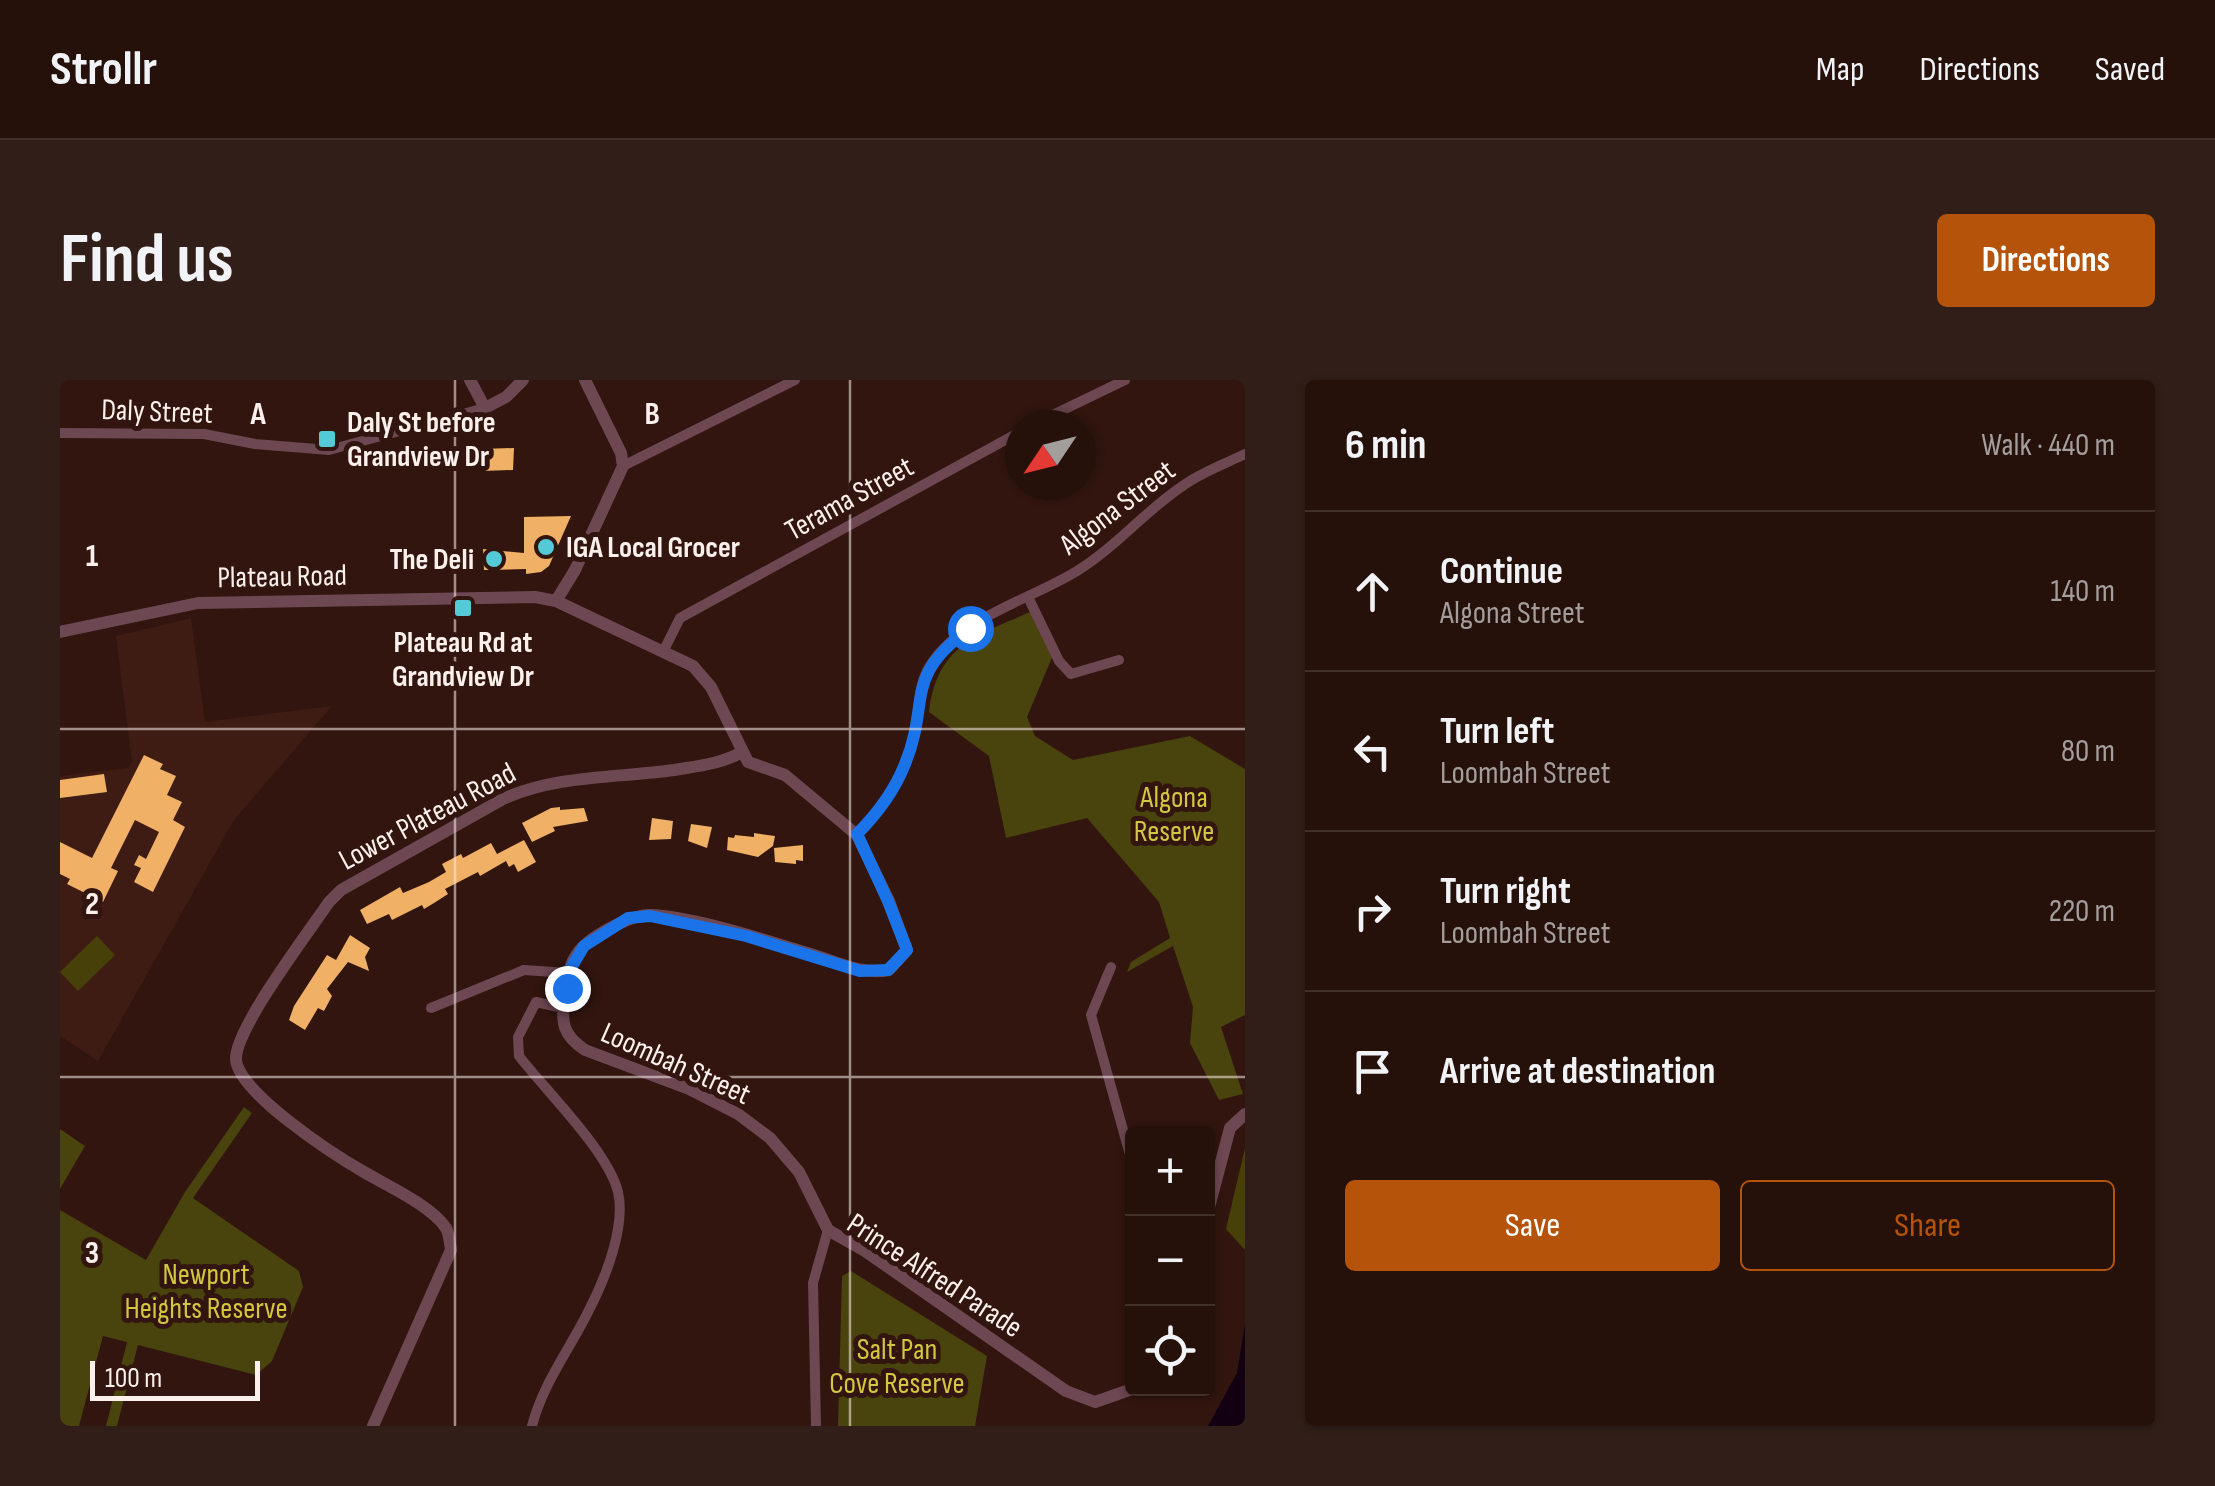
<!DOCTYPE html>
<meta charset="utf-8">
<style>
:root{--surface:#25100a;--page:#311e18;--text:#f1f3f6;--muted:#a39d9c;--line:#42302b;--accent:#b45309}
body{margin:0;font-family:"Sofia Sans Condensed",sans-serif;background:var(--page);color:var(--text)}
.controls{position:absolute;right:30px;bottom:30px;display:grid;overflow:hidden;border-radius:10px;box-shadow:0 2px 8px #0004}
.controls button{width:90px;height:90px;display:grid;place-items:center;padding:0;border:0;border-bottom:2px solid var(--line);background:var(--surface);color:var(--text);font:50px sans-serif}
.compass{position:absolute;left:945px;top:30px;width:90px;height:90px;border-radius:50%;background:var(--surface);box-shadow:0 2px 8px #0004;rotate:235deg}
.scale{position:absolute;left:30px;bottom:25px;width:170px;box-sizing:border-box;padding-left:10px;border:5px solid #fcf0ed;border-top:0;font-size:28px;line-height:35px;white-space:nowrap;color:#fcf0ed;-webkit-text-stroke:8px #31150e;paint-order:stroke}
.stop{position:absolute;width:30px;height:30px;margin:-22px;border:8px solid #1a73e8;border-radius:50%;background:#fff}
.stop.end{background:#1a73e8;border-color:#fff;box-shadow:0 2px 10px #0008}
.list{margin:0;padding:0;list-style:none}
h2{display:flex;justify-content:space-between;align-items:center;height:130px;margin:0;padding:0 40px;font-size:42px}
h2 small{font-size:32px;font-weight:400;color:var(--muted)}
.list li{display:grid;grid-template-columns:65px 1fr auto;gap:30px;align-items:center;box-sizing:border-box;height:160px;padding:0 40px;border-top:2px solid var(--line)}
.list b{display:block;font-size:38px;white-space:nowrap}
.list p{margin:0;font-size:32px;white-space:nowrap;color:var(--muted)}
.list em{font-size:32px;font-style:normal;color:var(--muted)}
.actions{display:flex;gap:20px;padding:30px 40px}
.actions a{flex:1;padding:22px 0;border:2px solid var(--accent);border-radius:10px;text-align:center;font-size:35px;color:var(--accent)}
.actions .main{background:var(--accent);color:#fff}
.icon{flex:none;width:55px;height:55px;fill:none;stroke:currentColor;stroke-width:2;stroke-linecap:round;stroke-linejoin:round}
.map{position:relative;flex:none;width:1185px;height:1046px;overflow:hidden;border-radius:10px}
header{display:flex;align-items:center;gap:60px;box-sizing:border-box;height:140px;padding:0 50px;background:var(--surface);border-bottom:2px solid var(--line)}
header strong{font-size:48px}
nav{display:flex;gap:55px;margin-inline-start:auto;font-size:35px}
.intro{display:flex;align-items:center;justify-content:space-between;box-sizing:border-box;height:240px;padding:0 60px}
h1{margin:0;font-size:70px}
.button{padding:25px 45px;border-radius:10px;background:var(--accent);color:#fff;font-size:35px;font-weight:700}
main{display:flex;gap:60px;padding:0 60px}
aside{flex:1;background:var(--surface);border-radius:10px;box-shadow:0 2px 8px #0004}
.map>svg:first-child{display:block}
</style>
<header>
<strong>Strollr</strong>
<nav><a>Map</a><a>Directions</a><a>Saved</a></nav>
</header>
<div class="intro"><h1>Find us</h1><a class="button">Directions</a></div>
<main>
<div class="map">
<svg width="1185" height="1046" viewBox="0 0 1185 1046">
<rect width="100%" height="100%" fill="#31150e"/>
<!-- built -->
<path fill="#3e1c13" d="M131 238 145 342 272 326 174 440 38 681 0 656V396L68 388 72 382 56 256Z"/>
<!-- green -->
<g fill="#474109">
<path d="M37 556 55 575 18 611 0 592Z"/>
<path d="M1185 768V870L1166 849Z"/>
</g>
<!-- forest -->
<g fill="#49430e">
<path d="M970 232 996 268 967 337 975 356 1013 380 1130 356 1185 389V635L1161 647 1183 714 1159 720 1130 663 1133 627 1113 566 1067 592 1071 582 1110 558 1099 522 1027 438 946 458 929 376 869 332C877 265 916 256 970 232Z"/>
<path d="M184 727 192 733 133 818 239 891 243 907 212 981 196 995 78 965 57 1046H46L67 962 43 956 19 1046H0V830L86 880 125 812Z"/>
<path d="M0 749 25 766 0 809Z"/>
<path d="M791 891 927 976 915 1046H778L782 896Z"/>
</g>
<!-- water -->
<path fill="#120012" d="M1185 944V1046H1148L1177 993Z"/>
<!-- building -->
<g fill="#f0b065">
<path d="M454 68 453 90 422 91 421 69Z"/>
<path d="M511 136 489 186 481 192 466 194V189L424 190 423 169 464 173V137Z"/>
<path d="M84 375 103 384 100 389 116 396 107 415 122 422 113 440 125 447 93 512 74 502 81 488 74 485 79 475 86 479 99 452 75 440 51 488 58 491 43 522 7 504 10 499 0 494V462L32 478Z"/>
<path d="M44 394 47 412 0 418V400Z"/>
<path d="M500 427V430L524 428 528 441 493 447 495 451 472 462 462 443 491 428Z"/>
<path d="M592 438 613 441 611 459 589 460Z"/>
<path d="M631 444 652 447 647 468 628 461Z"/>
<path d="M694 453 715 456 713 466 698 477 667 470 668 457 674 458 675 455 694 457Z"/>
<path d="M464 460 476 482 458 492 454 484 449 487 446 481 420 496 418 492 385 509 388 514 374 523 364 529 362 525 332 540 329 534 307 544 300 530 340 507 343 513 369 502 386 492 382 484 401 474 403 478 431 463 437 474Z"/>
<path d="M743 465V481L736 480V484L715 482 714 468Z"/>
<path d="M290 555 310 568 305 577 309 591 288 582 267 609 272 616 264 631 258 628 245 650 229 640 234 626 267 575 276 580Z"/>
</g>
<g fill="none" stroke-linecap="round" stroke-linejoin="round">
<!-- minor -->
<g stroke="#6d4752" stroke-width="10">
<path d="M972 45 1065 0"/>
<path d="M0 53 144 54 195 64 269 70 425 28"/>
<path d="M563 86 735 0"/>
<path d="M968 217 999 281 1011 294 1059 280"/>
<path d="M604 270 620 238 960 52"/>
<path d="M797 455C825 425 848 392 856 350 860 327 857 305 871 284 903 236 970 220 1017 191 1056 167 1086 130 1124 105 1142 92 1165 84 1185 74"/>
<path d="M1051 587 1031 635 1072 782"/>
<path d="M371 628 464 590 508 593"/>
<path d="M472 1046C483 1003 510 969 529 930 545 899 566 847 558 812 548 771 486 711 459 676L458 657 476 622 503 628"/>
<path d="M756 1046 753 903 768 850"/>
</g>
<!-- tertiary -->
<g stroke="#6d4752" stroke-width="12">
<path d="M410 0 425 28 446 17 463 0"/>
<path d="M496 221 515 190 563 86 561 73 525 0"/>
<path d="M0 252 138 223 475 217 496 221 633 286 651 307 688 382 725 395 797 455 829 521 847 570 829 590C802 595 779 583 754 575 711 562 633 536 590 535 570 535 528 557 517 574 507 588 508 603 505 618 500 643 504 656 525 670L629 709 678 734 710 758 739 792 768 850 805 871 1006 1011 1035 1022 1075 1008"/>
<path d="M1148 831 1170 748 1185 734"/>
<path d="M313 1046 391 870C390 863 389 853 386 848 372 826 326 805 304 792 276 776 175 711 176 678 177 646 248 553 269 522L281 510 443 419C496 395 557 398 614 390 638 386 661 384 682 372"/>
</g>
</g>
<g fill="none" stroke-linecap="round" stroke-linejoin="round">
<!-- route -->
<path stroke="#1a73e8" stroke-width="12" d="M507 608 508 593 524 566 568 538 590 536 686 556 800 591 828 590 847 570 828 521 797 454C818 433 834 412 845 384 871 320 842 298 910 248"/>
</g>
<!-- grid -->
<path fill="none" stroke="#fcf0ed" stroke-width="2.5" stroke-opacity="0.55" d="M395 0V1046M790 0V1046M0 349H1185M0 697H1185"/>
<!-- markers -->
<g fill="#52cbd7" stroke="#31150e" stroke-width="4">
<rect x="257" y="49" width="20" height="20" rx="5"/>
<circle cx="486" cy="167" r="10"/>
<circle cx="434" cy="179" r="10"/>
<rect x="393" y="218" width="20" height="20" rx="5"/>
</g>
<g text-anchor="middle" stroke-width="10" stroke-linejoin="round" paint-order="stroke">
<!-- street labels -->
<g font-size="30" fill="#fcf0ed" stroke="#31150e">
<text transform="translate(97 31) rotate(2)" y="10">Daly Street</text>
<text transform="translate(789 118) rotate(-29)" y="10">Terama Street</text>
<text transform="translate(1057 127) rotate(-37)" y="10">Algona Street</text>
<text transform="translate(222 196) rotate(-1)" y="10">Plateau Road</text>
<text transform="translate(367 436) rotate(-28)" y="10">Lower Plateau Road</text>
<text transform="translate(616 683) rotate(24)" y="10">Loombah Street</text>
<text transform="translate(875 895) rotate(33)" y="10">Prince Alfred Parade</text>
</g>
<!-- poi labels -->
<g font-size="30" font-weight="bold" fill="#fcf0ed" stroke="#31150e" text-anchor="start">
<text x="287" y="52">Daly St before<tspan x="287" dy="34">Grandview Dr</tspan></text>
<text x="506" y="177">IGA Local Grocer</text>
<text x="414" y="189" text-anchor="end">The Deli</text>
<text x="403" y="272" text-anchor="middle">Plateau Rd at<tspan x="403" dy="34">Grandview Dr</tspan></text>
</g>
<!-- park labels -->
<g font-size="30" fill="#d4c641" stroke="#31150e">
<text x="1114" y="427">Algona<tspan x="1114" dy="34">Reserve</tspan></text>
<text x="146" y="904">Newport<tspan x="146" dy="34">Heights Reserve</tspan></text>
<text x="837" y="979">Salt Pan<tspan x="837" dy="34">Cove Reserve</tspan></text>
</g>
</g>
<g font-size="32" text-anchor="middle" font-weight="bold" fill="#fcf0ed" stroke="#31150e" stroke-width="10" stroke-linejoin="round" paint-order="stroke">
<text x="198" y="44">A</text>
<text x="592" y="44">B</text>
<text x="32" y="186">1</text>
<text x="32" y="534">2</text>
<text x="32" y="883">3</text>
</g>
</svg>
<div class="controls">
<button>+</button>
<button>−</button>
<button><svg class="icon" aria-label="locate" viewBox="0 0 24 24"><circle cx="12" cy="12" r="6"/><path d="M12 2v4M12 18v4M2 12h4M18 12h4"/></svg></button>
</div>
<svg class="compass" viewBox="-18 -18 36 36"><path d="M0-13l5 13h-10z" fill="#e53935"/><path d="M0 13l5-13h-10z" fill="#a39d9c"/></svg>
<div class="scale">100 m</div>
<div class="stop" style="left:910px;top:248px"></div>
<div class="stop end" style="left:507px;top:608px"></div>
</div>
<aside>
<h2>6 min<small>Walk · 440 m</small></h2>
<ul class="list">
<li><svg class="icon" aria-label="ahead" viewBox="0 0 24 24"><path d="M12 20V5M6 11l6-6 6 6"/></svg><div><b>Continue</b><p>Algona Street</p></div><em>140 m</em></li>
<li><svg class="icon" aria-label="left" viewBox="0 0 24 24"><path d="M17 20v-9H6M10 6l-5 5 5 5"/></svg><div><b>Turn left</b><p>Loombah Street</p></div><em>80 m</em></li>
<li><svg class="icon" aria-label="right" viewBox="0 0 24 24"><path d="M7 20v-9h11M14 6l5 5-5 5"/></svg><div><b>Turn right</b><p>Loombah Street</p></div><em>220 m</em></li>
<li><svg class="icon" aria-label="arrive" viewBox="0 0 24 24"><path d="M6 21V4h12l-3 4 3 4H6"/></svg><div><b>Arrive at destination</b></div></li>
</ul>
<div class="actions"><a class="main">Save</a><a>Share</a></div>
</aside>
</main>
